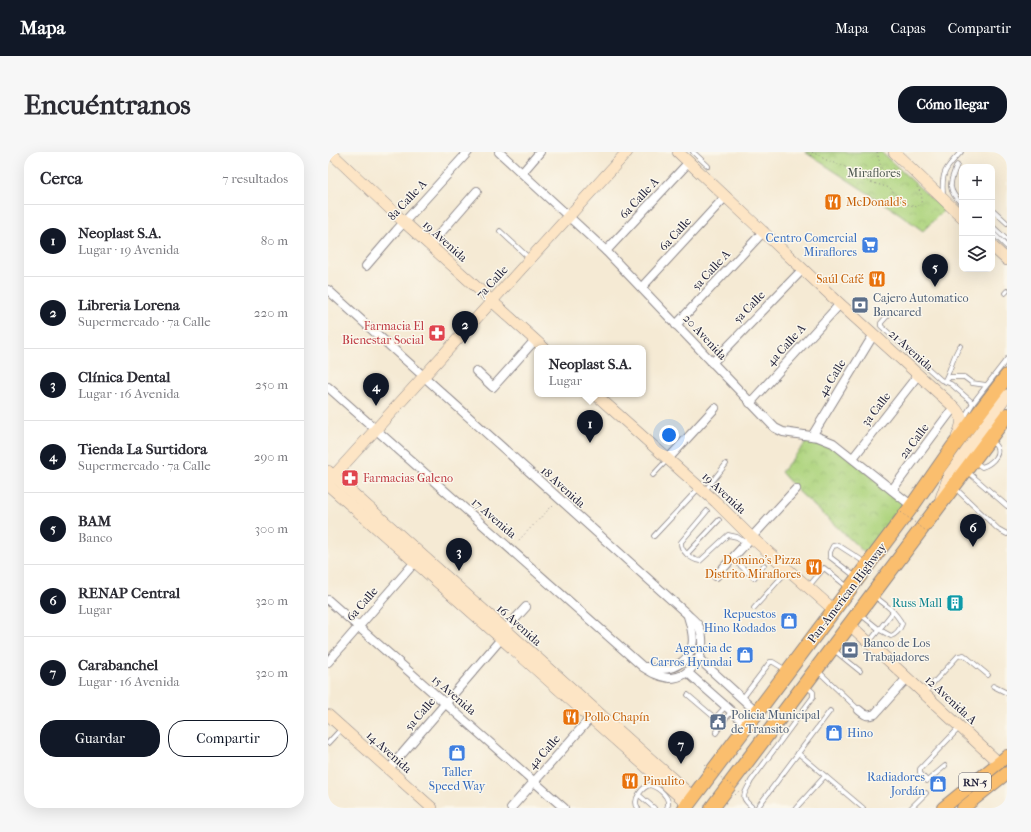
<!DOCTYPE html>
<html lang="es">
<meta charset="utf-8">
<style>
:root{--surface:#fff;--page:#f7f7f7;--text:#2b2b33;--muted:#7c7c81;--line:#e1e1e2;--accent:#111827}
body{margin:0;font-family:"IM FELL French Canon",serif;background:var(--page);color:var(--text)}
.controls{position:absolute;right:12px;top:12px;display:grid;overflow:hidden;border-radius:8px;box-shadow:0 4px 16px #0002}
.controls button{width:36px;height:36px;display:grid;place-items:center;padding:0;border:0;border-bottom:1px solid var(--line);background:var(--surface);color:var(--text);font:20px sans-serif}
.you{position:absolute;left:341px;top:283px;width:14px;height:14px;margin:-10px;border:3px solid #fff;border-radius:50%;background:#1a73e8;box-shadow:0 0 0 6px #1a73e833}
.badge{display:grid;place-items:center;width:26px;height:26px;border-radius:50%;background:var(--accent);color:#fff;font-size:13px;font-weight:700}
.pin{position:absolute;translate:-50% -33px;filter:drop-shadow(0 1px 2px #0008)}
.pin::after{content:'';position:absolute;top:21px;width:14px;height:12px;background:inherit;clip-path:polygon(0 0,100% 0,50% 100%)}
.popup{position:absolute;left:206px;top:193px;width:112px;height:52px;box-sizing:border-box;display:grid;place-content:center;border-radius:8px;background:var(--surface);filter:drop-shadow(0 1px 3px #0005);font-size:13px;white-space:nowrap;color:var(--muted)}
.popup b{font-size:15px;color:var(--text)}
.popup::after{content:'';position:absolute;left:50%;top:100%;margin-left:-8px;border:8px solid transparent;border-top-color:var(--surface)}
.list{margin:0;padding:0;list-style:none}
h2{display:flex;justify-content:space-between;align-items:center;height:52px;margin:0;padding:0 16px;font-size:17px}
h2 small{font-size:13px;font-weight:400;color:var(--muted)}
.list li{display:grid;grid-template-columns:26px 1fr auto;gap:12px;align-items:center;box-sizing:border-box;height:72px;padding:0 16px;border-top:1px solid var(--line)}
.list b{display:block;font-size:15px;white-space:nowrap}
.list p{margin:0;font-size:13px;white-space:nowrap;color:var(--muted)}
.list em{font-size:13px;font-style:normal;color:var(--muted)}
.actions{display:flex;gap:8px;padding:12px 16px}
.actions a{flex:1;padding:9px 0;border:1px solid var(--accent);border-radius:16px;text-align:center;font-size:14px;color:var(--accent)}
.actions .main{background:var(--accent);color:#fff}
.icon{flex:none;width:22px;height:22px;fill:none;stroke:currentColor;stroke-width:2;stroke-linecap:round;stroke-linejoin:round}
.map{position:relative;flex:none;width:679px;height:656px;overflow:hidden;border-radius:16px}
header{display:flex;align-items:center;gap:24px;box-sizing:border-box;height:56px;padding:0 20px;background:var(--accent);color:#fff}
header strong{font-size:19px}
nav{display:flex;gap:22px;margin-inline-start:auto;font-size:14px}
.intro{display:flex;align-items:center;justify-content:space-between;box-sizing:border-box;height:96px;padding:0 24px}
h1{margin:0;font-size:28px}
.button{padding:10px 18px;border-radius:16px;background:var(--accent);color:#fff;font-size:14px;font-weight:700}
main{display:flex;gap:24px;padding:0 24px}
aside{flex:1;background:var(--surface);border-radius:16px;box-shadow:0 4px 16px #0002}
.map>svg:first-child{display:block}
</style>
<header>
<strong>Mapa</strong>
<nav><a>Mapa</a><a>Capas</a><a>Compartir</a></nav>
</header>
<div class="intro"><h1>Encuéntranos</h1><a class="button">Cómo llegar</a></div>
<main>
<aside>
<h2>Cerca<small>7 resultados</small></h2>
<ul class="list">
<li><span class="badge">1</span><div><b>Neoplast S.A.</b><p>Lugar · 19 Avenida</p></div><em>80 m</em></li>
<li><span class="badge">2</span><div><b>Libreria Lorena</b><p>Supermercado · 7a Calle</p></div><em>220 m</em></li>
<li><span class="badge">3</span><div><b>Clínica Dental</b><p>Lugar · 16 Avenida</p></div><em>250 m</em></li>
<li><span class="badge">4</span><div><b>Tienda La Surtidora</b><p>Supermercado · 7a Calle</p></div><em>290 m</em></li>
<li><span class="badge">5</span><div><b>BAM</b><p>Banco</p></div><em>300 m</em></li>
<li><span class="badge">6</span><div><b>RENAP Central</b><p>Lugar</p></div><em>320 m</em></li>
<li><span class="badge">7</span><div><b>Carabanchel</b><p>Lugar · 16 Avenida</p></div><em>320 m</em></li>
</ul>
<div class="actions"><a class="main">Guardar</a><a>Compartir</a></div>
</aside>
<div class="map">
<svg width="679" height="656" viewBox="0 0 679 656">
<defs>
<pattern id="park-crowns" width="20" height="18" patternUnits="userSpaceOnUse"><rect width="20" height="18" fill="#aed47e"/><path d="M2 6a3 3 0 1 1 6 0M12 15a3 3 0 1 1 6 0" fill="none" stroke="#95b66e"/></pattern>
</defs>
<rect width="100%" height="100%" fill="#fbf7ec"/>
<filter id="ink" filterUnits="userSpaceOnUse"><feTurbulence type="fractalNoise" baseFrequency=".025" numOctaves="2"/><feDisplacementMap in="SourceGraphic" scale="8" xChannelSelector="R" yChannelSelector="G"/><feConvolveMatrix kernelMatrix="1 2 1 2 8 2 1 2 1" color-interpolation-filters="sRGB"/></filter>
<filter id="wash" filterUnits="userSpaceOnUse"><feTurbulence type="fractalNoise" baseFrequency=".012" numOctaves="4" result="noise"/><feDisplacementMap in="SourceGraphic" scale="16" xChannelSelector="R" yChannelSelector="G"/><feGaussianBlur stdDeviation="0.9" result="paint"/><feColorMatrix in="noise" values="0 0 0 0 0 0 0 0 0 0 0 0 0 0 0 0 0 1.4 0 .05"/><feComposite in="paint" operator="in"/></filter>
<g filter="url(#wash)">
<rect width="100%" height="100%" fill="#f5ead4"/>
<!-- park -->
<g fill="url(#park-crowns)" stroke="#687b5c">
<path d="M477 0H553L616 58 595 79 572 62Z"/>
<path d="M484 284 496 287 578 349 537 401 468 337 453 320Z"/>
</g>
</g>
<g filter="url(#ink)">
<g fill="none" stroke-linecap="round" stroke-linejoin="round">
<!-- lane casing -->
<g stroke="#8c8688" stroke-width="5.5">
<g id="lane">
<path d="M365 0 380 14"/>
<path d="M629 13C621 31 619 38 634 52"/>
<path d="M615 42C613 20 618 16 633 0"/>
<path d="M664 57 679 71"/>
<path d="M664 74 679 88"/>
<path d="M172 79 201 106"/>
<path d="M664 80 679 95"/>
<path d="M677 141 679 139"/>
<path d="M561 162 553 171V174L613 228 623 232 645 251"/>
<path d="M617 228C623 217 625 204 632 194"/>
<path d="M617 229 622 225H636L644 231 658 233"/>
<path d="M636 266 645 251 679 207"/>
<path d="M647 310 654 315C661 313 672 305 669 296 668 293 665 291 663 289"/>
<path d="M640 320 679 354"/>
<path d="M325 323 340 307"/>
<path d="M627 336 670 377 679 382"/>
<path d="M376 340 398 312"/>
<path d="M379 359 353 390C352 399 364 408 372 409L400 383 409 385 418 391"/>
<path d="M326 384 371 336"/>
<path d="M359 402 391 368"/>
<path d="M404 406 426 426 436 413"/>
<path d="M528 425 502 405V400L505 394 510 393 538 411"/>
<path d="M481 434 496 416 521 436"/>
<path d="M426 456 459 419"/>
<path d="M532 462 552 478 563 484C569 482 572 477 574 472 568 460 557 452 546 444"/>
<path d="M542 489 565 460"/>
<path d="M506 498 532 519"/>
<path d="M490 519 531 558"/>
<path d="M665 534 679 541"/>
<path d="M596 541 630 504 636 503 660 523"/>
<path d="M360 543 387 566 398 554"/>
<path d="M414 547 442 510H445L458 518"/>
<path d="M388 581 398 566 403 560"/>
<path d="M0 591 14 576"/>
<path d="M470 601 535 656"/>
<path d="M617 614 599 629 592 621V617L632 575"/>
<path d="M311 643 326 656"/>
<path d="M310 656C304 648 314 635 322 633 331 636 344 646 339 656"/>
<path d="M425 656C411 644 416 644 423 629L485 545V540L478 534"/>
<path d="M429 656 502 559"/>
<path d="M468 656 497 624"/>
<path d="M583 656 598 641"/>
</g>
</g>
<!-- street casing -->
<g stroke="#8c8688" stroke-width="10">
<g id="street">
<path d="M171 0 278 99 447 276 455 280 490 285 505 291 584 354"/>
<path d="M194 21 212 0"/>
<path d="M102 93 149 39"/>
<path d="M278 99 361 10"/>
<path d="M38 114 68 79 140 0"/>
<path d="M314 135 398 44"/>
<path d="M0 138 359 462C362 465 367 469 370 473 382 495 367 526 341 526 331 525 323 520 315 515L0 235"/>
<path d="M348 173 436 79"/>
<path d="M384 211 475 117"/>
<path d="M148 219 165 235 207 188"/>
<path d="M422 251 512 152"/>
<path d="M484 284 546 182"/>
<path d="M525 306 590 223"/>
<path d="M340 307 387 256"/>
<path d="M564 338 626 255"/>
<path d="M388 424 468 337"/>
<path d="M0 448 236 656"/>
<path d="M177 478 198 455"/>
<path d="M371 507 429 560"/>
<path d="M0 510 87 410"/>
<path d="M318 515C323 516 329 517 334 517 341 517 349 514 354 510 370 498 365 480 360 464"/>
<path d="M359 520 419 573"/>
<path d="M531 558C537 563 539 565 547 562L579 526"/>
<path d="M61 617 173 487"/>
<path d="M183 656 265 563"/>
</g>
</g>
<!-- secondary casing -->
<g stroke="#8c8688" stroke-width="12">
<g id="secondary">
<path d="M2 0 76 70 216 196"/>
<path d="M350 0 512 152 626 255C637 266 634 272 629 285"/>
<path d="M566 0 634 65"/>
<path d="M664 94 679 108"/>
<path d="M267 242 388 350 423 385 506 458"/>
<path d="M0 319 365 645"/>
<path d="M1 329 299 0"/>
<path d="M0 333 360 652"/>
<path d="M613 346 621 323 679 243"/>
<path d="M522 473 671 611"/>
<path d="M0 563 104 656"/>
</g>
</g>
<!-- primary casing -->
<g stroke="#8c8688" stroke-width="14">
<g id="primary">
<path d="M615 656 679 604"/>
<path d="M635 656 679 621"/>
</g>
</g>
<!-- highway casing -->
<g stroke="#8c8688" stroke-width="16">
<g id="highway">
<path d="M357 656 584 354 625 295 679 224"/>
<path d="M384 656 679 263"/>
</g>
</g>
<!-- path -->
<g stroke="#8c8688" stroke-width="1" stroke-dasharray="1 3" stroke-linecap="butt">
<path d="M484 0 502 10 514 13 527 21 532 27 562 36 575 51 589 55C597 49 594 41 588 34"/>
<path d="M549 0 554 20 569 16"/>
<path d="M482 4 484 1"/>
<path d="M540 28 544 23 553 20"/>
<path d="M188 391 226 352"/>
<path d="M407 643 411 639"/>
</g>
<!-- lane -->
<use href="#lane" stroke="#fff" stroke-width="4"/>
<!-- street -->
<use href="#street" stroke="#fff" stroke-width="8"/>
<!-- secondary -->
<use href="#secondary" stroke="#fde5c5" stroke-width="11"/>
<!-- primary -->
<use href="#primary" stroke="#fabe6e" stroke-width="12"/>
<!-- highway -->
<use href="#highway" stroke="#fabe6e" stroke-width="14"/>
<!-- path-bridge -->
<g stroke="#8c8688" stroke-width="1" stroke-dasharray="1 3" stroke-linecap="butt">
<path d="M570 358 601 381"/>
<path d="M377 613 408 637"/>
</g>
</g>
</g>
<!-- icons -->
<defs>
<g id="restaurant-square" transform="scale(0.9)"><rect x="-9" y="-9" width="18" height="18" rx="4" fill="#e8710a" stroke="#fbf7ec"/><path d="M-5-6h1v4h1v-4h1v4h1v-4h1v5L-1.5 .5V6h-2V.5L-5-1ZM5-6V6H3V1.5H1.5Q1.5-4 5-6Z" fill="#fff"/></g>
<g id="supermarket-square" transform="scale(0.9)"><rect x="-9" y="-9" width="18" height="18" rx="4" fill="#3f7fe0" stroke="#fbf7ec"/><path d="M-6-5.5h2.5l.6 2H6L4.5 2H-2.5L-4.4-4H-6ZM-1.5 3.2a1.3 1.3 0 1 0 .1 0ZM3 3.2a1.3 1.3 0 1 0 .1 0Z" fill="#fff"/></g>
<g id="bank-square" transform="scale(0.9)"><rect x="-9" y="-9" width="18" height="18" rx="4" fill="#5c6f8a" stroke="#fbf7ec"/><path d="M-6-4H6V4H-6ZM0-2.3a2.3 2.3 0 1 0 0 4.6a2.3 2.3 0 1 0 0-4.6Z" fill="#fff"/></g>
<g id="pharmacy-square" transform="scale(0.9)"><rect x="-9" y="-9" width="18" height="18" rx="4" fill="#e0444e" stroke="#fbf7ec"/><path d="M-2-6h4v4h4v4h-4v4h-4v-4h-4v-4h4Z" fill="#fff"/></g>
<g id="building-square" transform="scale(0.9)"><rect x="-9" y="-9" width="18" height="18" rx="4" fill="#0f9aa8" stroke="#fbf7ec"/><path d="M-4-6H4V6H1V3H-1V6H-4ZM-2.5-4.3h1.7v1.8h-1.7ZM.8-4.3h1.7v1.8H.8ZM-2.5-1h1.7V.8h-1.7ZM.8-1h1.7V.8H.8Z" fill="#fff"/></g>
<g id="shop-square" transform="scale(0.9)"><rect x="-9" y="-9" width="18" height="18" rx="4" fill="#3f7fe0" stroke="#fbf7ec"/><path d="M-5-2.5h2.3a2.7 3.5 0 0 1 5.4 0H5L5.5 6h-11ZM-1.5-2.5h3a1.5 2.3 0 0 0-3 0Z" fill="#fff"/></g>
<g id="civic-square" transform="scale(0.9)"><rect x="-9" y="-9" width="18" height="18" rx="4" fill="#5c6f8a" stroke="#fbf7ec"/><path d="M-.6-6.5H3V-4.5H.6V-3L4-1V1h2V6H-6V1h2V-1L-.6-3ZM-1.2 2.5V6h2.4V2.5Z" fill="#fff"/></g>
</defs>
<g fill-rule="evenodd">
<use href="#restaurant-square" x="505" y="50"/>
<use href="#supermarket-square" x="542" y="93"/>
<use href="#restaurant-square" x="549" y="127"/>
<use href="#bank-square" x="532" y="153"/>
<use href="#pharmacy-square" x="109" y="181"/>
<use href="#pharmacy-square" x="22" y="326"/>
<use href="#restaurant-square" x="486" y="415"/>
<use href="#building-square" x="627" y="451"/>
<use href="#shop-square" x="461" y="469"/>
<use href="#bank-square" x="522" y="498"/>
<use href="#shop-square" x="417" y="503"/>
<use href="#restaurant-square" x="243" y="565"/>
<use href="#civic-square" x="390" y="570"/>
<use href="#shop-square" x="506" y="581"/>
<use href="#shop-square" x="129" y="601"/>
<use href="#restaurant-square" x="302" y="629"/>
<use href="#shop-square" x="610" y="632"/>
</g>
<g text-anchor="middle" stroke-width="3" stroke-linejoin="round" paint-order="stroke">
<!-- shield labels -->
<rect fill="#fbf7ec" stroke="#636270" stroke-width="1" x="631" y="621" width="32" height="18" rx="3"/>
<g font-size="11" font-weight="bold" fill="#22223b">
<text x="647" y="634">RN-5</text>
</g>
<!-- park labels -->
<g font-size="12" fill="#4c574f" stroke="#fbf7ec">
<text x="546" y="25">Miraflores</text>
</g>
<!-- street labels -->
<g font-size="12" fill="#22223b" stroke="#fbf7ec">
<text transform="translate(311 46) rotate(-47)" y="4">6a Calle A</text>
<text transform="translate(79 48) rotate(-47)" y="4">8a Calle A</text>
<text transform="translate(347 82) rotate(-48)" y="4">6a Calle</text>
<text transform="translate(117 89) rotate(42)" y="4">19 Avenida</text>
<text transform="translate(383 118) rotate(-47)" y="4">5a Calle A</text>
<text transform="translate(164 130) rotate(-47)" y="4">7a Calle</text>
<text transform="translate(421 155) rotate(-46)" y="4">5a Calle</text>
<text transform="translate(377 185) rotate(47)" y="4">20 Avenida</text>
<text transform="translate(458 193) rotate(-48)" y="4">4a Calle A</text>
<text transform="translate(583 198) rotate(42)" y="4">21 Avenida</text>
<text transform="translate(504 226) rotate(-59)" y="4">4a Calle</text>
<text transform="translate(548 257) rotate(-52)" y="4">3a Calle</text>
<text transform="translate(586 289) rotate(-53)" y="4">2a Calle</text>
<text transform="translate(235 335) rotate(42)" y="4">18 Avenida</text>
<text transform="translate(396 341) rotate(43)" y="4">19 Avenida</text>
<text transform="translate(166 366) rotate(41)" y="4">17 Avenida</text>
<text transform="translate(519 441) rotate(-53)" y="4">Pan-American Highway</text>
<text transform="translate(34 452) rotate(-49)" y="4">6a Calle</text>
<text transform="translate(191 473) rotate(42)" y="4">16 Avenida</text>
<text transform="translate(126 543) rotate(41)" y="4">15 Avenida</text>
<text transform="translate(623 548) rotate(43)" y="4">12 Avenida A</text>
<text transform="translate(92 562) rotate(-49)" y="4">5a Calle</text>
<text transform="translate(61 600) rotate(42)" y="4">14 Avenida</text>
<text transform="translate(216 600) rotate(-49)" y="4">4a Calle</text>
</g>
<!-- food labels -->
<g font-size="12" fill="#c56008" stroke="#fbf7ec" text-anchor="start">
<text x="518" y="54">McDonald's</text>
<text x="536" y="131" text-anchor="end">Saúl Café</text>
<text x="473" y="412" text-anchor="end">Domino's Pizza<tspan x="473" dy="14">Distrito Miraflores</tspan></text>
<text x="256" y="569">Pollo Chapín</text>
<text x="315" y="633">Pinulito</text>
</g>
<!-- shop labels -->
<g font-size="12" fill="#366cbe" stroke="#fbf7ec" text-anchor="end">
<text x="529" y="90">Centro Comercial<tspan x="529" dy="14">Miraflores</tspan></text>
<text x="448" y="466">Repuestos<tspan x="448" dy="14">Hino Rodados</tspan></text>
<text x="404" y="500">Agencia de<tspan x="404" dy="14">Carros Hyundai</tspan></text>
<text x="519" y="585" text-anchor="start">Hino</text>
<text x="129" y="624" text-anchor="middle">Taller<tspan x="129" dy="14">Speed Way</tspan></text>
<text x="597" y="629">Radiadores<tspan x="597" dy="14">Jordán</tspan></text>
</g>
<!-- service labels -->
<g font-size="12" fill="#4e5e75" stroke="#fbf7ec" text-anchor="start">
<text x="545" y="150">Cajero Automatico<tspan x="545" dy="14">Bancared</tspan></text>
<text x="535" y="495">Banco de Los<tspan x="535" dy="14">Trabajadores</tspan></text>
<text x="403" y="567">Policia Municipal<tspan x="403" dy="14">de Transito</tspan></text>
</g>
<!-- health labels -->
<g font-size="12" fill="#be3a42" stroke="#fbf7ec" text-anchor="end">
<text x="96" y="178">Farmacia El<tspan x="96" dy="14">Bienestar Social</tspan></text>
<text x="35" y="330" text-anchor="start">Farmacias Galeno</text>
</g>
<!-- culture labels -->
<g font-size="12" fill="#0d838f" stroke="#fbf7ec" text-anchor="end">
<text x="614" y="455">Russ Mall</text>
</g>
</g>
</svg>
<div class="controls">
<button>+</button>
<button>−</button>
<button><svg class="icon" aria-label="layers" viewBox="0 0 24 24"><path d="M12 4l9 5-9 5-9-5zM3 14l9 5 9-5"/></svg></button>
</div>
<div class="you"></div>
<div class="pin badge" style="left:262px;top:291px">1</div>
<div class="popup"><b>Neoplast S.A.</b>Lugar</div>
<div class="pin badge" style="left:137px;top:192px">2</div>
<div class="pin badge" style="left:131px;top:419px">3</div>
<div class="pin badge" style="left:48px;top:254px">4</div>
<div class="pin badge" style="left:607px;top:135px">5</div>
<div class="pin badge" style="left:645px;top:395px">6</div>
<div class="pin badge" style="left:353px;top:612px">7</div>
</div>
</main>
